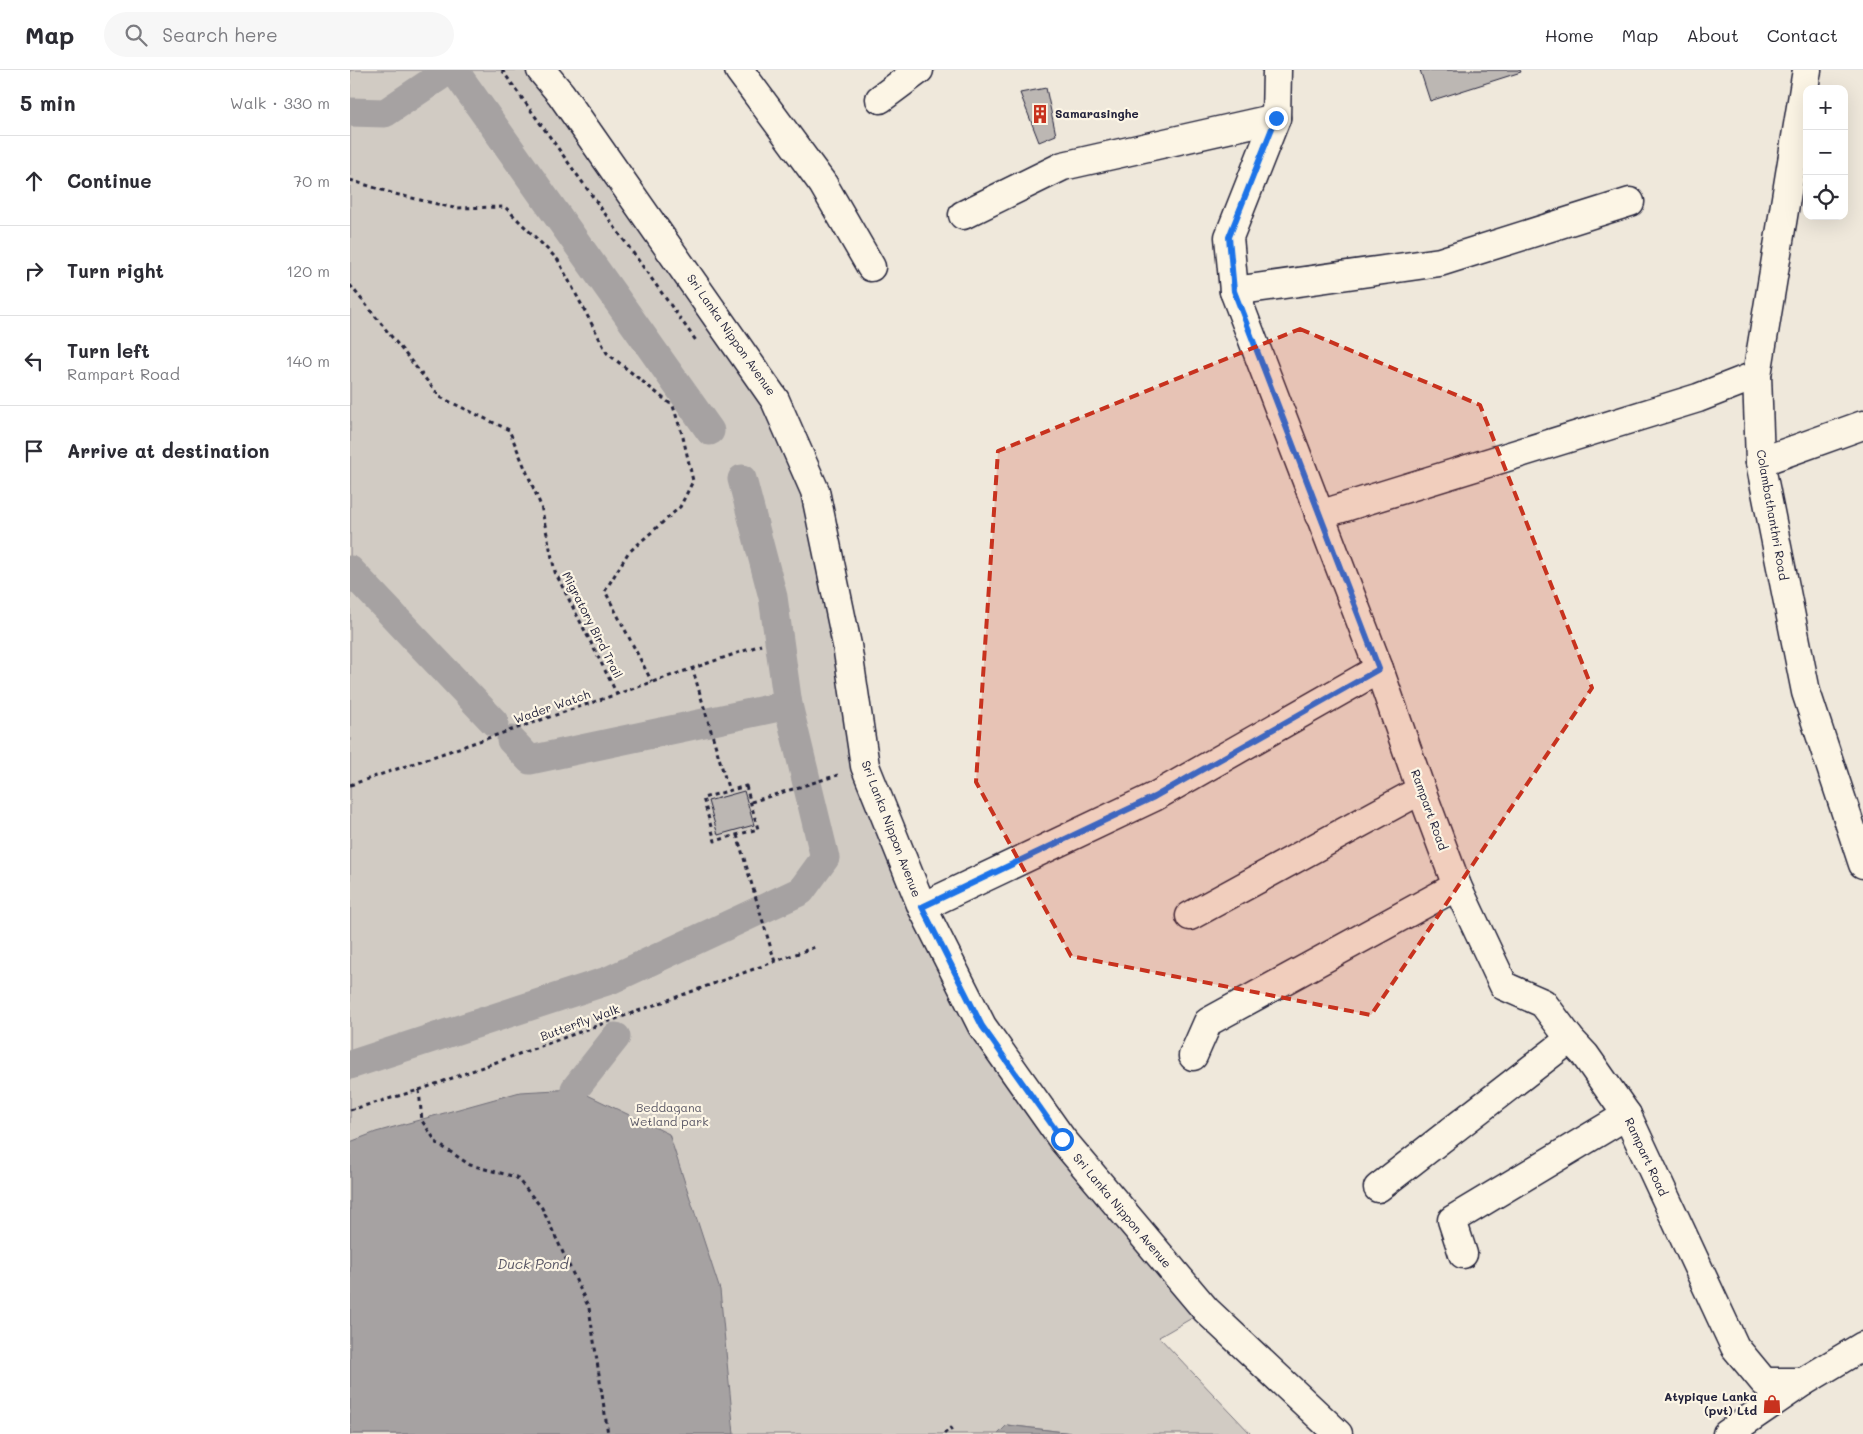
<!DOCTYPE html>
<meta charset="utf-8">
<style>
:root{--surface:#fff;--page:#f7f7f7;--text:#2b2b33;--muted:#7c7c81;--line:#e1e1e2}
body{margin:0;font-family:Mali,sans-serif;background:var(--page);color:var(--text)}
.controls{position:absolute;right:15px;top:15px;display:grid;overflow:hidden;border-radius:10px;box-shadow:0 5px 20px #0002}
.controls button{width:45px;height:45px;display:grid;place-items:center;padding:0;border:0;border-bottom:1px solid var(--line);background:var(--surface);color:var(--text);font:25px sans-serif}
.stop{position:absolute;width:15px;height:15px;margin:-11px;border:4px solid #1a73e8;border-radius:50%;background:#fff}
.stop.end{background:#1a73e8;border-color:#fff;box-shadow:0 1px 5px #0008}
.list{margin:0;padding:0;list-style:none}
h2{display:flex;justify-content:space-between;align-items:center;height:65px;margin:0;padding:0 20px;font-size:21px}
h2 small{font-size:16px;font-weight:400;color:var(--muted)}
.list li{display:grid;grid-template-columns:32px 1fr auto;gap:15px;align-items:center;box-sizing:border-box;height:90px;padding:0 20px;border-top:1px solid var(--line)}
.list b{display:block;font-size:19px;white-space:nowrap}
.list p{margin:0;font-size:16px;white-space:nowrap;color:var(--muted)}
.list em{font-size:16px;font-style:normal;color:var(--muted)}
.icon{flex:none;width:28px;height:28px;fill:none;stroke:currentColor;stroke-width:2;stroke-linecap:round;stroke-linejoin:round}
.map{position:relative;flex:none;width:1513px;height:1364px;overflow:hidden}
header{display:flex;align-items:center;gap:30px;box-sizing:border-box;height:70px;padding:0 25px;background:var(--surface);border-bottom:1px solid var(--line)}
header strong{font-size:24px}
nav{display:flex;gap:28px;margin-inline-start:auto;font-size:18px}
.search{width:350px;height:45px;background:var(--page);display:flex;align-items:center;gap:12px;box-sizing:border-box;padding:0 18px;border-radius:28px;color:var(--muted);font-size:19px}
main{display:flex}
aside{flex:1;background:var(--surface)}
.map>svg:first-child{display:block}
</style>
<header>
<strong>Map</strong>
<div class="search"><svg class="icon" aria-label="search" viewBox="0 0 24 24"><circle cx="10" cy="10" r="6"/><path d="M15 15l6 6"/></svg>Search here</div>
<nav><a>Home</a><a>Map</a><a>About</a><a>Contact</a></nav>
</header>
<main>
<aside>
<h2>5 min<small>Walk · 330 m</small></h2>
<ul class="list">
<li><svg class="icon" aria-label="ahead" viewBox="0 0 24 24"><path d="M12 20V5M6 11l6-6 6 6"/></svg><div><b>Continue</b></div><em>70 m</em></li>
<li><svg class="icon" aria-label="right" viewBox="0 0 24 24"><path d="M7 20v-9h11M14 6l5 5-5 5"/></svg><div><b>Turn right</b></div><em>120 m</em></li>
<li><svg class="icon" aria-label="left" viewBox="0 0 24 24"><path d="M17 20v-9H6M10 6l-5 5 5 5"/></svg><div><b>Turn left</b><p>Rampart Road</p></div><em>140 m</em></li>
<li><svg class="icon" aria-label="arrive" viewBox="0 0 24 24"><path d="M6 21V4h12l-3 4 3 4H6"/></svg><div><b>Arrive at destination</b></div></li>
</ul>
</aside>
<div class="map">
<svg width="1513" height="1364" viewBox="0 0 1513 1364">
<rect width="100%" height="100%" fill="#efe8db"/>
<filter id="ink" filterUnits="userSpaceOnUse"><feTurbulence type="fractalNoise" baseFrequency=".02" numOctaves="2"/><feDisplacementMap in="SourceGraphic" scale="10" xChannelSelector="R" yChannelSelector="G"/><feConvolveMatrix kernelMatrix="1 2 1 2 8 2 1 2 1" color-interpolation-filters="sRGB"/></filter>
<g filter="url(#ink)">
<!-- green -->
<path fill="#d1cbc3" stroke="#7a767f" d="M0 0H191L350 220 465 421 515 696 632 956 856 1240 809 1267 901 1364H730L657 1355 648 1364H0Z"/>
<!-- water -->
<g fill="#a6a2a2" stroke="#716f79">
<path d="M225 1019 319 1064 370 1220 384 1364H1L0 1363V1072L26 1062 170 1022Z"/>
<path d="M657 1355 730 1364H648Z"/>
</g>
<g fill="none" stroke-linecap="round" stroke-linejoin="round">
<!-- canal -->
<g stroke="#a6a2a2" stroke-width="29">
<path d="M104 0 360 361"/>
<path d="M0 42 35 43 99 0"/>
<path d="M0 500 144 652"/>
<path d="M161 670 180 690 438 635 423 527 392 409"/>
<path d="M0 995 260 910 451 821 475 788 438 635"/>
<path d="M225 1019 266 967"/>
</g>
</g>
<!-- building -->
<g fill="#bcb7b3" stroke="#22223b">
<path d="M1070 0H1170L1171 2 1080 31Z"/>
<path d="M696 18 706 65 689 72 670 23Z"/>
<path d="M394 721 404 755 368 765 358 731Z"/>
</g>
<g fill="none" stroke-linecap="round" stroke-linejoin="round">
<!-- minor casing -->
<g stroke="#22223b" stroke-width="31">
<g id="minor">
<path d="M191 0 211 24 425 330 465 421 497 575 515 696 572 837 632 956 712 1069 856 1240 988 1364"/>
<path d="M389 0 473 114 521 197"/>
<path d="M927 0 926 48 879 167 884 221 1029 599 1071 720 1107 816 1154 916 1193 933 1220 969 1235 985 1277 1045 1385 1277 1414 1312H1453L1513 1276"/>
<path d="M1457 0 1407 305 1410 392 1456 622 1513 794"/>
<path d="M530 29 569 0"/>
<path d="M613 145 713 96 926 48"/>
<path d="M884 221 1090 192 1280 132"/>
<path d="M1410 392 1513 355"/>
<path d="M969 445 1348 328 1407 305"/>
<path d="M572 837 804 727 1029 599"/>
<path d="M840 846 1071 720"/>
<path d="M843 986 858 952 1107 816"/>
<path d="M1028 1118 1220 969"/>
<path d="M1113 1184 1102 1150 1277 1045"/>
<path d="M1377 1364 1453 1312"/>
</g>
</g>
<!-- path -->
<g stroke="#22223b" stroke-width="3" stroke-dasharray="4 4" stroke-linecap="butt">
<path d="M152 0 347 272"/>
<path d="M0 110 45 124 104 138 155 137 208 190 257 283 323 336 333 367 343 411 330 437 278 483 255 521 302 612"/>
<path d="M0 215 90 327 159 360 191 436 205 502 267 624"/>
<path d="M342 597 379 721"/>
<path d="M0 715 411 575"/>
<path d="M396 716 408 759 365 771 353 728Z"/>
<path d="M401 732 488 705"/>
<path d="M387 765 425 892"/>
<path d="M69 1020 72 1051 87 1073 120 1095 166 1107 192 1138 239 1238 258 1364"/>
<path d="M0 1040 69 1020 465 877"/>
<path d="M594 1364 600 1358 604 1364"/>
</g>
<!-- minor -->
<use href="#minor" stroke="#fcf5e5" stroke-width="28"/>
</g>
</g>
<g fill="none" stroke-linecap="round" stroke-linejoin="round" filter="url(#ink)">
<!-- route -->
<path stroke="#1a73e8" stroke-width="6" d="M712 1069 632 956 572 837 804 727 1029 599 884 221 879 167 926 48"/>
</g>
<!-- marked area -->
<path fill="#c8321e" fill-opacity="0.2" stroke="#c8321e" stroke-width="4" stroke-dasharray="10 6" stroke-linejoin="round" d="M950 259 1130 335 1242 618 1021 945 721 886 626 712 648 381Z"/>
<!-- icons -->
<defs>
<g id="building-bare" transform="scale(1.5)"><path d="M-4-6H4V6H1V3H-1V6H-4ZM-2.5-4.3h1.7v1.8h-1.7ZM.8-4.3h1.7v1.8H.8ZM-2.5-1h1.7V.8h-1.7ZM.8-1h1.7V.8H.8Z" fill="#c8321e" stroke="#fcf5e5" stroke-width="2.5" paint-order="stroke"/></g>
<g id="shop-bare" transform="scale(1.5)"><path d="M-5-2.5h2.3a2.7 3.5 0 0 1 5.4 0H5L5.5 6h-11ZM-1.5-2.5h3a1.5 2.3 0 0 0-3 0Z" fill="#c8321e" stroke="#fcf5e5" stroke-width="2.5" paint-order="stroke"/></g>
</defs>
<g fill-rule="evenodd">
<use href="#building-bare" x="690" y="44"/>
<use href="#shop-bare" x="1422" y="1334"/>
</g>
<g text-anchor="middle" stroke-width="4.5" stroke-linejoin="round" paint-order="stroke">
<!-- poi labels -->
<g font-size="12" font-weight="bold" fill="#22223b" stroke="#fcf5e5" text-anchor="start">
<text x="705" y="48">Samarasinghe</text>
<text x="1407" y="1331" text-anchor="end">Atypique Lanka<tspan x="1407" dy="14">(pvt) Ltd</tspan></text>
</g>
<!-- street labels -->
<g font-size="12" fill="#22223b" stroke="#fcf5e5">
<text transform="translate(381 265) rotate(55)" y="4">Sri Lanka Nippon Avenue</text>
<text transform="translate(1422 445) rotate(80)" y="4">Colambathanthri Road</text>
<text transform="translate(242 555) rotate(63)" y="4">Migratory Bird Trail</text>
<text transform="translate(202 637) rotate(-19)" y="4">Wader Watch</text>
<text transform="translate(1079 740) rotate(70)" y="4">Rampart Road</text>
<text transform="translate(541 759) rotate(69)" y="4">Sri Lanka Nippon Avenue</text>
<text transform="translate(230 953) rotate(-20)" y="4">Butterfly Walk</text>
<text transform="translate(1296 1087) rotate(65)" y="4">Rampart Road</text>
<text transform="translate(772 1141) rotate(50)" y="4">Sri Lanka Nippon Avenue</text>
</g>
<!-- park labels -->
<g font-size="12" fill="#575564" stroke="#fcf5e5">
<text x="319" y="1042">Beddagana<tspan x="319" dy="14">Wetland park</tspan></text>
</g>
<!-- water labels -->
<g font-size="14" font-style="italic" fill="#575564" stroke="#fcf5e5">
<text x="183" y="1199">Duck Pond</text>
</g>
</g>
</svg>
<div class="controls">
<button>+</button>
<button>−</button>
<button><svg class="icon" aria-label="locate" viewBox="0 0 24 24"><circle cx="12" cy="12" r="6"/><path d="M12 2v4M12 18v4M2 12h4M18 12h4"/></svg></button>
</div>
<div class="stop" style="left:712px;top:1069px"></div>
<div class="stop end" style="left:926px;top:48px"></div>
</div>
</main>
